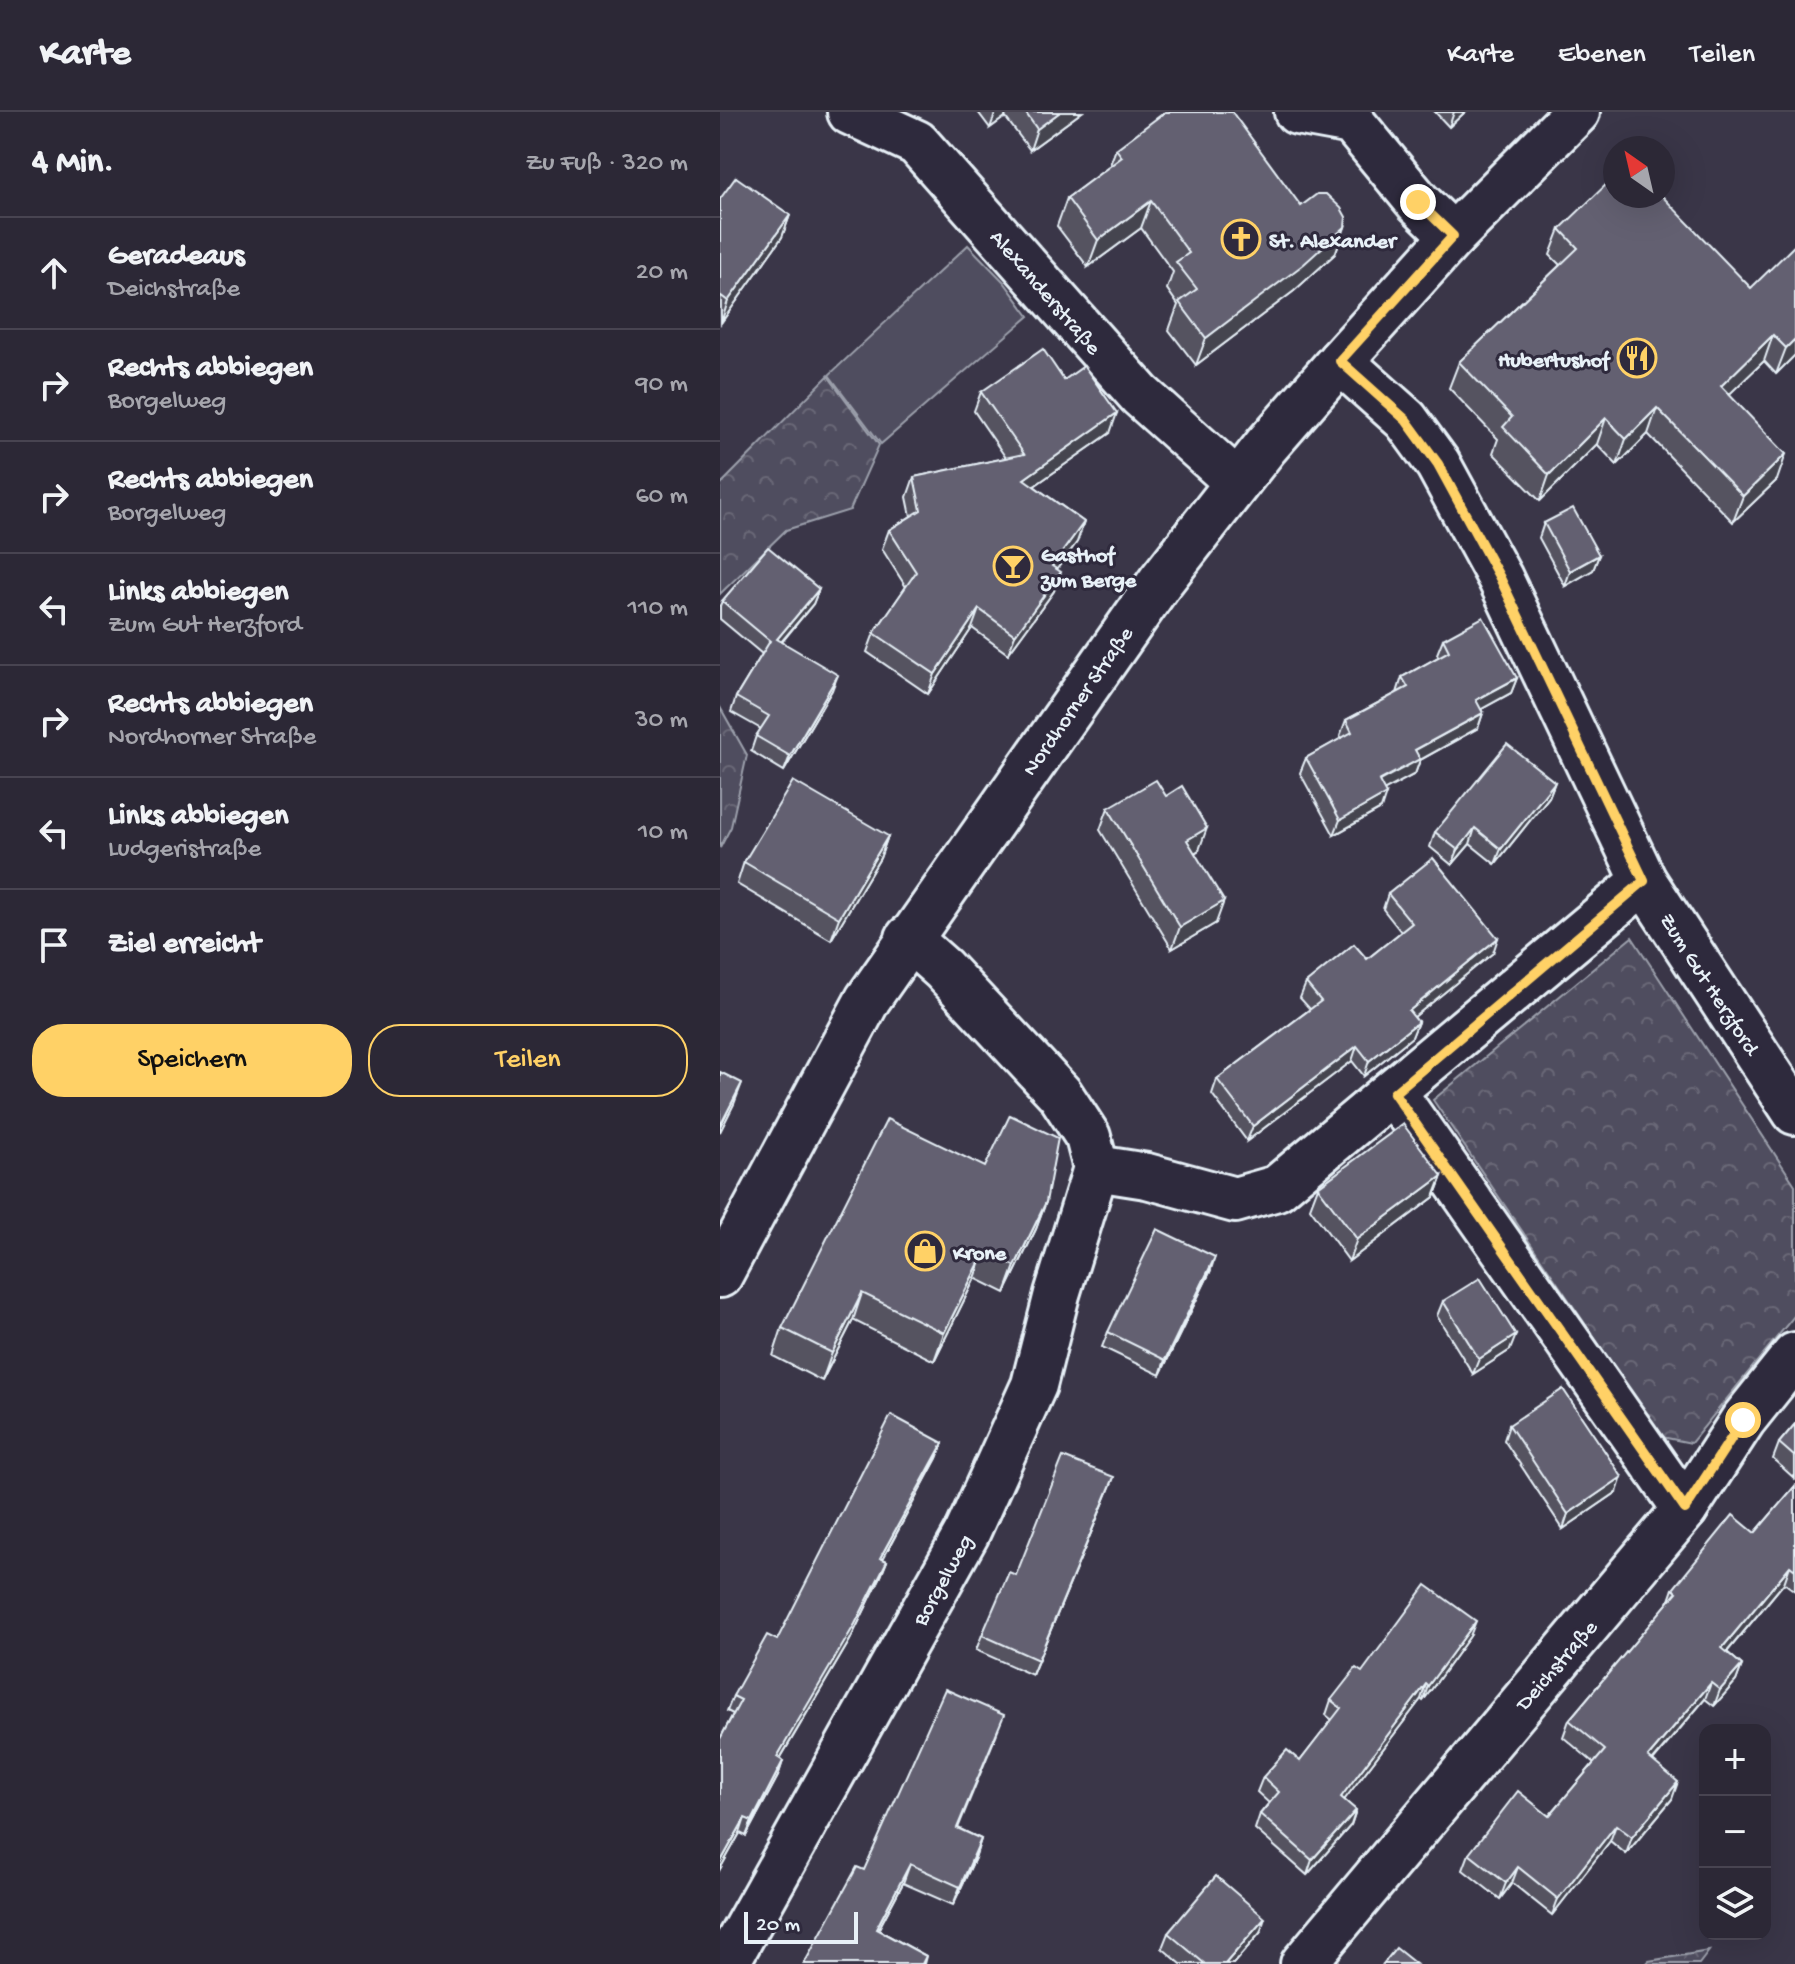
<!DOCTYPE html>
<html lang="de">
<meta charset="utf-8">
<style>
:root{--surface:#2c2836;--page:#34303e;--text:#f1f3f6;--muted:#a6a6ad;--line:#484451;--accent:#ffd166}
body{margin:0;font-family:"Gochi Hand",sans-serif;background:var(--page);color:var(--text)}
.controls{position:absolute;right:24px;bottom:24px;display:grid;overflow:hidden;border-radius:16px;box-shadow:0 8px 32px #0002}
.controls button{width:72px;height:72px;display:grid;place-items:center;padding:0;border:0;border-bottom:2px solid var(--line);background:var(--surface);color:var(--text);font:40px sans-serif}
.compass{position:absolute;left:883px;top:24px;width:72px;height:72px;border-radius:50%;background:var(--surface);box-shadow:0 8px 32px #0002;rotate:326deg}
.scale{position:absolute;left:24px;bottom:20px;width:114px;box-sizing:border-box;padding-left:8px;border:4px solid #e8f1f8;border-top:0;font-size:22px;line-height:28px;white-space:nowrap;color:#e8f1f8;-webkit-text-stroke:6px #2f2a3d;paint-order:stroke}
.stop{position:absolute;width:24px;height:24px;margin:-18px;border:6px solid #ffd166;border-radius:50%;background:#fff}
.stop.end{background:#ffd166;border-color:#fff;box-shadow:0 2px 8px #0008}
.list{margin:0;padding:0;list-style:none}
h2{display:flex;justify-content:space-between;align-items:center;height:104px;margin:0;padding:0 32px;font-size:34px}
h2 small{font-size:26px;font-weight:400;color:var(--muted)}
.list li{display:grid;grid-template-columns:52px 1fr auto;gap:24px;align-items:center;box-sizing:border-box;height:112px;padding:0 32px;border-top:2px solid var(--line)}
.list b{display:block;font-size:30px;white-space:nowrap}
.list p{margin:0;font-size:26px;white-space:nowrap;color:var(--muted)}
.list em{font-size:26px;font-style:normal;color:var(--muted)}
.actions{display:flex;gap:16px;padding:24px 32px}
.actions a{flex:1;padding:18px 0;border:2px solid var(--accent);border-radius:32px;text-align:center;font-size:28px;color:var(--accent)}
.actions .main{background:var(--accent);color:#111}
.icon{flex:none;width:44px;height:44px;fill:none;stroke:currentColor;stroke-width:2;stroke-linecap:round;stroke-linejoin:round}
.map{position:relative;flex:none;width:1075px;height:1852px;overflow:hidden}
header{display:flex;align-items:center;gap:48px;box-sizing:border-box;height:112px;padding:0 40px;background:var(--surface);border-bottom:2px solid var(--line)}
header strong{font-size:38px}
nav{display:flex;gap:44px;margin-inline-start:auto;font-size:28px}
main{display:flex}
aside{flex:1;background:var(--surface)}
.map>svg:first-child{display:block}
</style>
<header>
<strong>Karte</strong>
<nav><a>Karte</a><a>Ebenen</a><a>Teilen</a></nav>
</header>
<main>
<aside>
<h2>4 Min.<small>Zu Fuß · 320 m</small></h2>
<ul class="list">
<li><svg class="icon" aria-label="ahead" viewBox="0 0 24 24"><path d="M12 20V5M6 11l6-6 6 6"/></svg><div><b>Geradeaus</b><p>Deichstraße</p></div><em>20 m</em></li>
<li><svg class="icon" aria-label="right" viewBox="0 0 24 24"><path d="M7 20v-9h11M14 6l5 5-5 5"/></svg><div><b>Rechts abbiegen</b><p>Borgelweg</p></div><em>90 m</em></li>
<li><svg class="icon" aria-label="right" viewBox="0 0 24 24"><path d="M7 20v-9h11M14 6l5 5-5 5"/></svg><div><b>Rechts abbiegen</b><p>Borgelweg</p></div><em>60 m</em></li>
<li><svg class="icon" aria-label="left" viewBox="0 0 24 24"><path d="M17 20v-9H6M10 6l-5 5 5 5"/></svg><div><b>Links abbiegen</b><p>Zum Gut Herzford</p></div><em>110 m</em></li>
<li><svg class="icon" aria-label="right" viewBox="0 0 24 24"><path d="M7 20v-9h11M14 6l5 5-5 5"/></svg><div><b>Rechts abbiegen</b><p>Nordhorner Straße</p></div><em>30 m</em></li>
<li><svg class="icon" aria-label="left" viewBox="0 0 24 24"><path d="M17 20v-9H6M10 6l-5 5 5 5"/></svg><div><b>Links abbiegen</b><p>Ludgeristraße</p></div><em>10 m</em></li>
<li><svg class="icon" aria-label="arrive" viewBox="0 0 24 24"><path d="M6 21V4h12l-3 4 3 4H6"/></svg><div><b>Ziel erreicht</b></div></li>
</ul>
<div class="actions"><a class="main">Speichern</a><a>Teilen</a></div>
</aside>
<div class="map">
<svg width="1075" height="1852" viewBox="0 0 1075 1852">
<defs>
<pattern id="forest-crowns" width="20" height="18" patternUnits="userSpaceOnUse" patternTransform="scale(2)"><rect width="20" height="18" fill="#504e5f"/><path d="M2 6a3 3 0 1 1 6 0M12 15a3 3 0 1 1 6 0" fill="none" stroke="#696877"/></pattern>
</defs>
<rect width="100%" height="100%" fill="#3a3648"/>
<filter id="ink" filterUnits="userSpaceOnUse"><feTurbulence type="fractalNoise" baseFrequency=".0125" numOctaves="2"/><feDisplacementMap in="SourceGraphic" scale="16" xChannelSelector="R" yChannelSelector="G"/><feConvolveMatrix kernelMatrix="1 2 1 2 8 2 1 2 1" color-interpolation-filters="sRGB"/></filter>
<g filter="url(#ink)">
<!-- green -->
<path fill="#504e5f" stroke="#9ca0ac" stroke-width="2" d="M248 133 284 170 309 204 161 332 109 263Z"/>
<!-- forest -->
<g fill="url(#forest-crowns)" stroke="#9ca0ac" stroke-width="2">
<path d="M108 264 159 333 130 398 66 418 0 482V373Z"/>
<path d="M0 595 27 643 11 715 0 736Z"/>
<path d="M912 825 1075 1073V1203L971 1331 942 1325 713 988Z"/>
<path d="M989 1839 979 1852H926L929 1849Z"/>
</g>
<g fill="none" stroke-linecap="round" stroke-linejoin="round">
<!-- minor casing -->
<g stroke="#e8f1f8" stroke-width="50">
<g id="minor">
<path d="M130 0 197 31 420 283 517 370"/>
<path d="M577 0 632 10 698 90 733 124"/>
<path d="M620 249 686 308 718 352 780 466 924 769 1075 1000"/>
<path d="M674 981 965 1397"/>
<path d="M376 1056 427 1064 515 1088 557 1076 924 769"/>
<path d="M6 1852 247 1421 314 1273 337 1182 376 1056 368 1025 340 982 223 857 188 826"/>
<path d="M583 1852 965 1397 1023 1308 1075 1243"/>
</g>
</g>
<!-- secondary casing -->
<g stroke="#e8f1f8" stroke-width="50">
<path id="secondary" d="M0 1163 148 887 440 470 546 334 620 249 733 124 857 0"/>
</g>
<!-- minor -->
<use href="#minor" stroke="#2f2a3d" stroke-width="44"/>
<!-- secondary -->
<use href="#secondary" stroke="#2f2a3d" stroke-width="44"/>
</g>
<!-- wall -->
<g fill="#555361" stroke="#e8f1f8" stroke-width="2">
<path d="M258 0H362L310 38 285 5 270 16Z"/>
<path d="M715 0H745L729 15Z"/>
<path d="M396 37 581 94 625 115 615 142 574 179 476 253 449 218 458 193 447 177 453 160 421 116 368 155 337 114 347 86 389 55Z"/>
<path d="M942 84 1075 243 1056 262 1044 249 1009 282 1057 368 1013 410 928 322 897 353 877 332 820 389 773 341 778 327 729 276 739 250 840 153 830 143 840 117Z"/>
<path d="M0 87 70 103 62 125 1 211Z"/>
<path d="M344 268 390 321 314 374 364 410 357 430 337 457 334 479 288 542 252 516 208 582 147 540 154 521 186 475 162 437 169 418 191 404 187 385 194 365 286 346 254 299 261 280Z"/>
<path d="M824 411 879 443 873 458 845 474 819 426Z"/>
<path d="M99 477 93 492 62 530 112 578 64 659 31 639 36 624 41 617 11 600 16 585 42 542 0 507V494L2 489Z"/>
<path d="M723 527 797 566 791 581 761 597 763 601 758 616 700 648 695 662 664 678 661 697 614 723 580 661 586 646 622 626 620 624 626 608 677 581 682 565 719 545 717 542Z"/>
<path d="M835 670 829 685 775 752 750 732 732 753 710 735 715 720Z"/>
<path d="M388 696 479 738 475 741 496 811 452 837 380 718Z"/>
<path d="M168 724 160 746 111 828 17 772 24 750Z"/>
<path d="M668 782 773 841 694 905 698 910 692 925 644 964 632 949 527 1029 492 982 497 967 590 897 580 886 586 871 647 847 681 820 663 797Z"/>
<path d="M722 1064 714 1085 629 1149 590 1096 598 1075Z"/>
<path d="M326 1090 316 1117 285 1181 255 1166 214 1249 133 1208 102 1269 53 1244 62 1216Z"/>
<path d="M490 1160 440 1263 382 1235 388 1220Z"/>
<path d="M723 1189 790 1238 753 1262 717 1204Z"/>
<path d="M1075 1312V1367L1053 1347 1059 1331Z"/>
<path d="M789 1313 897 1380 843 1417 784 1328Z"/>
<path d="M223 1331 217 1346 163 1447 167 1449 161 1464 130 1528 60 1647 63 1649 58 1664 26 1724 20 1721 0 1757V1627L13 1602 7 1599 13 1584 57 1528Z"/>
<path d="M1075 1374V1479L1064 1471 1007 1540 1022 1553 1016 1569 994 1594 985 1587 933 1649 952 1687 906 1742 890 1729 832 1803 792 1771 780 1787 743 1758 749 1742 829 1704 874 1651 843 1625 849 1608 948 1491 953 1477 1035 1421Z"/>
<path d="M388 1380 312 1563 256 1538 262 1523Z"/>
<path d="M750 1524 703 1589 701 1587 624 1688 636 1698 631 1713 587 1763 535 1717 540 1702 549 1691 537 1680 543 1665 580 1649 612 1608 606 1603 611 1588 642 1560Z"/>
<path d="M277 1621 238 1716 261 1727 255 1746 233 1793 183 1771 158 1818 206 1844 204 1852H84L144 1758Z"/>
<path d="M448 1821H540L513 1852H461L442 1836Z"/>
</g>
<!-- shaded-wall -->
<g fill="#45444f" stroke="#e8f1f8" stroke-width="2">
<path d="M276 0H287L285 5 270 16Z"/>
<path d="M340 0H362L310 38 317 17Z"/>
<path d="M734 0H745L729 15Z"/>
<path d="M431 89 421 116 368 155 378 128Z"/>
<path d="M70 103 62 125 1 211 8 189Z"/>
<path d="M625 115 615 142 574 179 476 253 486 226Z"/>
<path d="M1053 223 1044 249 991 300 1001 274Z"/>
<path d="M1075 227V243L1056 262 1066 236Z"/>
<path d="M937 296 928 322 897 353 906 327Z"/>
<path d="M397 301 390 321 297 386 304 367Z"/>
<path d="M886 306 877 332 820 389 829 363Z"/>
<path d="M1066 342 1057 368 1013 410 1023 384Z"/>
<path d="M364 410 357 430 325 473 332 454Z"/>
<path d="M879 443 873 458 845 474 850 459Z"/>
<path d="M341 460 334 479 288 542 295 523Z"/>
<path d="M99 477 93 492 51 542 57 527Z"/>
<path d="M259 497 252 516 208 582 215 562Z"/>
<path d="M118 563 112 578 64 659 70 644Z"/>
<path d="M797 566 791 581 751 603 756 588Z"/>
<path d="M763 601 758 616 700 648 695 662 654 684 659 669 695 638Z"/>
<path d="M835 670 829 685 775 752 781 737Z"/>
<path d="M666 682 661 697 614 723 620 708Z"/>
<path d="M487 716 479 738 459 750 467 728Z"/>
<path d="M755 716 750 732 732 753 738 738Z"/>
<path d="M168 724 160 746 111 828 119 806Z"/>
<path d="M504 789 496 811 452 837 460 815Z"/>
<path d="M778 826 773 841 683 914 689 899Z"/>
<path d="M698 910 692 925 644 964 649 949Z"/>
<path d="M637 934 632 949 527 1029 533 1014Z"/>
<path d="M22 971 14 992 0 1020V1014Z"/>
<path d="M722 1064 714 1085 629 1149 637 1127Z"/>
<path d="M326 1090 316 1117 285 1181 295 1154Z"/>
<path d="M265 1139 255 1166 214 1249 224 1221Z"/>
<path d="M495 1145 490 1160 440 1263 445 1248Z"/>
<path d="M142 1181 133 1208 102 1269 112 1241Z"/>
<path d="M796 1223 790 1238 753 1262 759 1247Z"/>
<path d="M223 1331 217 1346 155 1461 160 1446Z"/>
<path d="M394 1365 388 1380 312 1563 318 1548Z"/>
<path d="M902 1365 897 1380 843 1417 848 1402Z"/>
<path d="M167 1449 161 1464 130 1528 52 1660 57 1645Z"/>
<path d="M1070 1454 1064 1471 996 1553 1002 1536Z"/>
<path d="M756 1509 750 1524 703 1589 708 1574Z"/>
<path d="M1022 1553 1016 1569 994 1594 1000 1578Z"/>
<path d="M991 1571 985 1587 922 1661 928 1645Z"/>
<path d="M706 1572 701 1587 615 1700 621 1685Z"/>
<path d="M63 1649 58 1664 26 1724 32 1709Z"/>
<path d="M958 1670 952 1687 906 1742 912 1725Z"/>
<path d="M636 1698 631 1713 587 1763 592 1748Z"/>
<path d="M25 1706 20 1721 0 1757V1751Z"/>
<path d="M896 1713 890 1729 832 1803 838 1787Z"/>
<path d="M261 1727 255 1746 233 1793 240 1775Z"/>
<path d="M190 1752 183 1771 149 1835 156 1817Z"/>
<path d="M798 1755 792 1771 780 1787 786 1771Z"/>
<path d="M545 1806 540 1821 513 1852H505Z"/>
</g>
<!-- building -->
<g fill="#636171" stroke="#e8f1f8" stroke-width="2">
<path d="M305 0H340L317 17Z"/>
<path d="M445 0H512L581 94 597 82H606L621 96 626 105 625 115 584 152 486 226 459 190 477 177 456 150 469 141 431 89 378 128 347 86 402 45 396 37Z"/>
<path d="M895 64V84H942L1031 176 1075 133V227L1066 236 1053 223 1001 274 1066 342 1023 384 937 296 906 327 886 306 829 363 783 315 792 305 739 250 858 136 840 117Z"/>
<path d="M16 65 70 103 8 189 0 183V87Z"/>
<path d="M323 237 344 268 364 254 397 301 304 367 364 410 332 454 341 460 295 523 259 497 215 562 154 521 196 460 169 418 201 398 194 365 304 342 261 280Z"/>
<path d="M853 396 879 443 850 459 824 411Z"/>
<path d="M48 435 99 477 57 527 118 563 70 644 36 624 49 604 16 585 50 529 2 489Z"/>
<path d="M763 505 797 566 756 588 763 601 695 638 700 647 659 669 666 682 620 708 586 646 632 620 626 608 688 575 682 565 729 539 723 527Z"/>
<path d="M787 632 835 670 781 737 755 716 738 738 715 720Z"/>
<path d="M436 668 446 684 462 674 487 716 467 728 504 789 460 815 388 696Z"/>
<path d="M73 669 168 724 119 806 24 750Z"/>
<path d="M713 746 778 826 689 899 698 910 649 949 637 934 533 1014 497 967 601 889 586 871 634 832 647 847 692 811 668 782Z"/>
<path d="M0 960 22 971 0 1014Z"/>
<path d="M290 1003 338 1026 326 1090 295 1154 265 1139 224 1221 142 1181 112 1241 62 1216 167 1007 265 1055Z"/>
<path d="M683 1012 722 1064 637 1127 598 1075Z"/>
<path d="M437 1117 495 1145 445 1248 388 1220Z"/>
<path d="M760 1166 796 1223 759 1247 723 1189Z"/>
<path d="M843 1277 902 1365 848 1402 789 1313Z"/>
<path d="M171 1303 223 1331 160 1446 167 1449 135 1512 57 1645 63 1649 32 1709 25 1706 0 1751V1627L21 1588 13 1584 47 1523 57 1528Z"/>
<path d="M1075 1312V1345L1059 1331Z"/>
<path d="M343 1345 394 1365 318 1548 262 1523 289 1460 296 1463Z"/>
<path d="M1075 1374V1458L1070 1454 1002 1536 1022 1553 1000 1578 991 1571 928 1645 958 1670 912 1725 896 1713 838 1787 798 1755 786 1771 749 1742 798 1679 829 1704 885 1638 849 1608 957 1480 953 1477 1013 1403 1035 1421Z"/>
<path d="M706 1473 756 1509 708 1574 706 1572 621 1685 636 1698 592 1748 540 1702 559 1680 543 1665 567 1638 580 1649 621 1596 611 1588 636 1556 642 1560Z"/>
<path d="M225 1577 284 1603 237 1716 261 1727 240 1775 190 1752 156 1817 206 1844 202 1852H84L137 1755 144 1758Z"/>
<path d="M496 1764 545 1806 505 1852H485L448 1821Z"/>
<path d="M676 1836 696 1852H663Z"/>
</g>
</g>
<g fill="none" stroke-linecap="round" stroke-linejoin="round" filter="url(#ink)">
<!-- route -->
<path stroke="#ffd166" stroke-width="10" d="M698 90 733 124 620 249 686 308 718 352 780 466 924 769 674 981 965 1397 1023 1308"/>
</g>
<!-- icons -->
<defs>
<g id="church-ring" transform="scale(2)"><circle r="9.5" fill="#2f2a3d" stroke="#ffd166" stroke-width="1.5"/><path d="M-1.2-6h2.4v3.5h3.3v2.4h-3.3V6h-2.4V-.1h-3.3v-2.4h3.3Z" fill="#ffd166"/></g>
<g id="restaurant-ring" transform="scale(2)"><circle r="9.5" fill="#2f2a3d" stroke="#ffd166" stroke-width="1.5"/><path d="M-5-6h1v4h1v-4h1v4h1v-4h1v5L-1.5 .5V6h-2V.5L-5-1ZM5-6V6H3V1.5H1.5Q1.5-4 5-6Z" fill="#ffd166"/></g>
<g id="bar-ring" transform="scale(2)"><circle r="9.5" fill="#2f2a3d" stroke="#ffd166" stroke-width="1.5"/><path d="M-6-5H6L.8 .8V4.5H3.5V6h-7V4.5H-.8V.8Z" fill="#ffd166"/></g>
<g id="shop-ring" transform="scale(2)"><circle r="9.5" fill="#2f2a3d" stroke="#ffd166" stroke-width="1.5"/><path d="M-5-2.5h2.3a2.7 3.5 0 0 1 5.4 0H5L5.5 6h-11ZM-1.5-2.5h3a1.5 2.3 0 0 0-3 0Z" fill="#ffd166"/></g>
</defs>
<g fill-rule="evenodd">
<use href="#church-ring" x="521" y="127"/>
<use href="#restaurant-ring" x="917" y="246"/>
<use href="#bar-ring" x="293" y="454"/>
<use href="#shop-ring" x="205" y="1139"/>
</g>
<g text-anchor="middle" stroke-width="6" stroke-linejoin="round" paint-order="stroke">
<!-- poi labels -->
<g font-size="22" font-weight="bold" fill="#e8f1f8" stroke="#2f2a3d" text-anchor="start">
<text x="549" y="135">St. Alexander</text>
<text x="889" y="254" text-anchor="end">Hubertushof</text>
<text x="321" y="449">Gasthof<tspan x="321" dy="25">zum Berge</tspan></text>
<text x="233" y="1147">Krone</text>
</g>
<!-- street labels -->
<g font-size="22" fill="#e8f1f8" stroke="#2f2a3d">
<text transform="translate(327 179) rotate(49)" y="8">Alexanderstraße</text>
<text transform="translate(356 588) rotate(-55)" y="8">Nordhorner Straße</text>
<text transform="translate(991 871) rotate(57)" y="8">Zum Gut Herzford</text>
<text transform="translate(221 1467) rotate(-61)" y="8">Borgelweg</text>
<text transform="translate(835 1552) rotate(-49)" y="8">Deichstraße</text>
</g>
</g>
</svg>
<div class="controls">
<button>+</button>
<button>−</button>
<button><svg class="icon" aria-label="layers" viewBox="0 0 24 24"><path d="M12 4l9 5-9 5-9-5zM3 14l9 5 9-5"/></svg></button>
</div>
<svg class="compass" viewBox="-18 -18 36 36"><path d="M0-13l5 13h-10z" fill="#e53935"/><path d="M0 13l5-13h-10z" fill="#a6a6ad"/></svg>
<div class="scale">20 m</div>
<div class="stop" style="left:1023px;top:1308px"></div>
<div class="stop end" style="left:698px;top:90px"></div>
</div>
</main>
